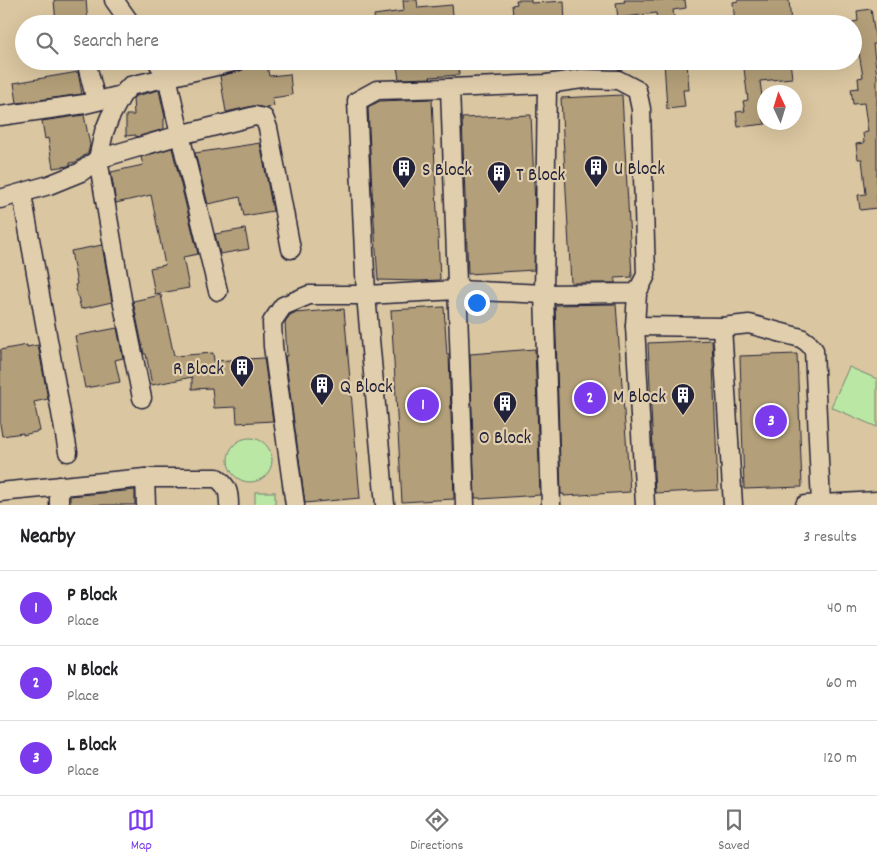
<!DOCTYPE html>
<style>
:root{--surface:#fff;--page:#f2f2f2;--text:#202124;--muted:#757577;--line:#e0e0e0;--accent:#7c3aed}
body{margin:0;font-family:Dekko,sans-serif;background:var(--page);color:var(--text)}
.compass{position:absolute;left:757px;top:85px;width:45px;height:45px;border-radius:50%;background:var(--surface);box-shadow:0 5px 20px #0002;rotate:356deg}
.you{position:absolute;left:476px;top:302px;width:18px;height:18px;margin:-12px;border:4px solid #fff;border-radius:50%;background:#1a73e8;box-shadow:0 0 0 8px #1a73e833}
.badge{display:grid;place-items:center;width:32px;height:32px;border-radius:50%;background:var(--accent);color:#fff;font-size:16px;font-weight:700}
.pin{position:absolute;translate:-50% -50%;border:2px solid #fff;box-shadow:0 1px 5px #0006}
.list{margin:0;padding:0;list-style:none}
h2{display:flex;justify-content:space-between;align-items:center;height:65px;margin:0;padding:0 20px;font-size:21px}
h2 small{font-size:16px;font-weight:400;color:var(--muted)}
.list li{display:grid;grid-template-columns:32px 1fr auto;gap:15px;align-items:center;box-sizing:border-box;height:75px;padding:0 20px;border-top:1px solid var(--line)}
.list b{display:block;font-size:19px;white-space:nowrap}
.list p{margin:0;font-size:16px;white-space:nowrap;color:var(--muted)}
.list em{font-size:16px;font-style:normal;color:var(--muted)}
.icon{flex:none;width:28px;height:28px;fill:none;stroke:currentColor;stroke-width:2;stroke-linecap:round;stroke-linejoin:round}
.map{position:relative;flex:none;width:877px;height:505px;overflow:hidden}
.search{position:absolute;background:var(--surface);box-shadow:0 5px 20px #0002;left:15px;right:15px;top:15px;height:55px;display:flex;align-items:center;gap:12px;box-sizing:border-box;padding:0 18px;border-radius:28px;color:var(--muted);font-size:19px}
.sheet{height:290px;background:var(--surface)}
nav{display:flex;justify-content:space-around;align-items:center;box-sizing:border-box;height:70px;border-top:1px solid var(--line);background:var(--surface);font-size:14px;color:var(--muted)}
nav a{display:grid;justify-items:center;gap:2px}
nav .on{color:var(--accent)}
.map>svg:first-child{display:block}
</style>
<div class="map">
<svg width="877" height="505" viewBox="0 0 877 505">
<rect width="100%" height="100%" fill="#dac6a0"/>
<filter id="ink" filterUnits="userSpaceOnUse"><feTurbulence type="fractalNoise" baseFrequency=".02" numOctaves="2"/><feDisplacementMap in="SourceGraphic" scale="10" xChannelSelector="R" yChannelSelector="G"/><feConvolveMatrix kernelMatrix="1 2 1 2 8 2 1 2 1" color-interpolation-filters="sRGB"/></filter>
<g filter="url(#ink)">
<!-- green -->
<g fill="#bbe7a4" stroke="#6e8470">
<path d="M849 367 877 379V427L831 407Z"/>
<circle cx="250" cy="460" r="22"/>
<rect x="255" y="492" width="20" height="13"/>
</g>
<!-- building -->
<g fill="#b39f79" stroke="#22223b">
<path d="M54 0H86L88 24H56Z"/>
<path d="M403 0H417L418 8 452 5 454 24H375L374 15 404 11Z"/>
<path d="M516 0H531V3L564 1 565 24H514L512 5 517 4Z"/>
<path d="M624 0H685L686 8 673 10 675 23 657 24 656 13 618 18 616 3 625 2Z"/>
<path d="M738 0H789L791 24H735L733 2 738 1Z"/>
<path d="M871 9 876 44H873L877 76V208L860 210 858 195 866 194 862 159H858L856 144 864 143 863 133 868 132 864 103 853 104 851 89 859 88 858 78 863 77 858 47H853V22L858 21 857 11Z"/>
<path d="M405 61H458L459 75 430 77 431 78 399 79 397 67 405 65Z"/>
<path d="M664 61H687L689 90H683L685 107 667 109Z"/>
<path d="M743 61H790L792 78 760 81 764 112V122L766 124 738 127 736 112 745 111 743 101 748 100Z"/>
<path d="M267 65 269 76 290 74 292 95 272 98 274 106 266 108 253 106 226 112 220 76 240 71 245 68Z"/>
<path d="M78 72 82 94 17 103 14 83Z"/>
<path d="M159 90 165 118 164 119V129L136 137V135L126 136V115H134L133 98 136 96Z"/>
<path d="M622 95 632 277 615 278V283H571L561 98Z"/>
<path d="M432 99 440 280 419 281 378 280 372 191 368 107 380 101Z"/>
<path d="M84 115 90 145 88 153 76 162 70 163V165L68 166 53 168 48 138 45 139 42 121Z"/>
<path d="M531 115 535 206 534 270 468 274 462 118Z"/>
<path d="M260 143 273 211 244 216 240 197 208 204 195 153Z"/>
<path d="M172 148 198 254 183 257 189 288 155 294 150 268 165 265 151 195 116 203 111 172 143 165 141 157Z"/>
<path d="M245 229 249 249 220 254 215 234Z"/>
<path d="M102 245 112 302 81 309 75 285 77 284 71 251Z"/>
<path d="M161 295 174 356 213 353 214 361 264 358 273 421 237 423 236 407 214 408 212 388 192 389V377L152 385 146 354H144L133 301Z"/>
<path d="M616 304 630 492 564 496V494H561L555 305Z"/>
<path d="M444 307 447 355H449L454 499 402 502 391 310Z"/>
<path d="M344 309 360 498 305 503 285 356H287L285 322 290 315 294 313Z"/>
<path d="M117 328 123 358 115 360 120 382 85 388 75 336Z"/>
<path d="M712 340 718 490 655 493 648 343Z"/>
<path d="M27 345V347L38 345 48 399 34 402 40 431 23 435V433L2 436 0 424V350Z"/>
<path d="M535 349 540 495 480 499V498H475L470 354Z"/>
<path d="M797 354 802 487 744 489 740 356Z"/>
<path d="M135 490V505H70V496Z"/>
</g>
<g fill="none" stroke-linecap="round" stroke-linejoin="round">
<!-- street casing -->
<g stroke="#22223b" stroke-width="21">
<g id="street">
<path d="M114 0 131 24"/>
<path d="M86 61 96 101"/>
<path d="M157 61 167 76 180 135 218 291"/>
<path d="M547 84 544 294 551 505"/>
<path d="M0 116 85 104 122 95"/>
<path d="M22 194 68 452"/>
<path d="M0 199 49 185 81 172 98 159 180 135 255 116 264 118 268 128 291 249"/>
<path d="M637 293 635 326 645 505"/>
<path d="M635 326 722 327 749 324 801 338 808 343 814 350 821 504"/>
<path d="M722 327 733 505"/>
<path d="M142 398 123 305 98 159 104 132 110 117 122 95 130 86 238 61"/>
<path d="M145 478 146 505"/>
<path d="M0 492 145 478H217C227 486 229 491 229 505"/>
<path d="M59 505V486"/>
<path d="M295 505 273 346 272 322 283 306 309 295H366L457 290 544 294 637 293 646 275 641 109 637 90 618 80 582 79 547 84 450 88 465 505"/>
<path d="M385 505 366 295 357 101 377 90 450 88"/>
<path d="M805 505 877 501"/>
</g>
</g>
<!-- street -->
<use href="#street" stroke="#e1ceac" stroke-width="18"/>
</g>
</g>
<!-- icons -->
<defs>
<g id="building-pin" transform="scale(1.25)"><path d="M0 17L-7.5 6A9.5 9.5 0 1 1 7.5 6Z" fill="#22223b" stroke="#e1ceac"/><path d="M-4-6H4V6H1V3H-1V6H-4ZM-2.5-4.3h1.7v1.8h-1.7ZM.8-4.3h1.7v1.8H.8ZM-2.5-1h1.7V.8h-1.7ZM.8-1h1.7V.8H.8Z" fill="#fff"/></g>
</defs>
<g fill-rule="evenodd">
<use href="#building-pin" x="596" y="167"/>
<use href="#building-pin" x="404" y="168"/>
<use href="#building-pin" x="499" y="173"/>
<use href="#building-pin" x="242" y="367"/>
<use href="#building-pin" x="322" y="385"/>
<use href="#building-pin" x="683" y="395"/>
<use href="#building-pin" x="505" y="403"/>
</g>
<g text-anchor="middle" stroke-width="4.5" stroke-linejoin="round" paint-order="stroke">
<!-- poi labels -->
<g font-size="19" fill="#22223b" stroke="#e1ceac" text-anchor="start">
<text x="614" y="174">U Block</text>
<text x="422" y="175">S Block</text>
<text x="516" y="180">T Block</text>
<text x="224" y="374" text-anchor="end">R Block</text>
<text x="340" y="392">Q Block</text>
<text x="666" y="402" text-anchor="end">M Block</text>
<text x="505" y="443" text-anchor="middle">O Block</text>
</g>
</g>
</svg>
<svg class="compass" viewBox="-18 -18 36 36"><path d="M0-13l5 13h-10z" fill="#e53935"/><path d="M0 13l5-13h-10z" fill="#757577"/></svg>
<div class="you"></div>
<div class="pin badge" style="left:423px;top:405px">1</div>
<div class="pin badge" style="left:590px;top:398px">2</div>
<div class="pin badge" style="left:771px;top:421px">3</div>
<div class="search"><svg class="icon" aria-label="search" viewBox="0 0 24 24"><circle cx="10" cy="10" r="6"/><path d="M15 15l6 6"/></svg>Search here</div>
</div>
<section class="sheet">
<h2>Nearby<small>3 results</small></h2>
<ul class="list">
<li><span class="badge">1</span><div><b>P Block</b><p>Place</p></div><em>40 m</em></li>
<li><span class="badge">2</span><div><b>N Block</b><p>Place</p></div><em>60 m</em></li>
<li><span class="badge">3</span><div><b>L Block</b><p>Place</p></div><em>120 m</em></li>
</ul>
</section>
<nav>
<a class="on"><svg class="icon" aria-label="map" viewBox="0 0 24 24"><path d="M3 6l6-2 6 2 6-2v14l-6 2-6-2-6 2zM9 4v14M15 6v14"/></svg>Map</a>
<a><svg class="icon" aria-label="directions" viewBox="0 0 24 24"><path d="M12 3l9 9-9 9-9-9zM9 14v-3h6M13 9l2 2-2 2"/></svg>Directions</a>
<a><svg class="icon" aria-label="saved" viewBox="0 0 24 24"><path d="M7 4h10v16l-5-4-5 4z"/></svg>Saved</a>
</nav>
